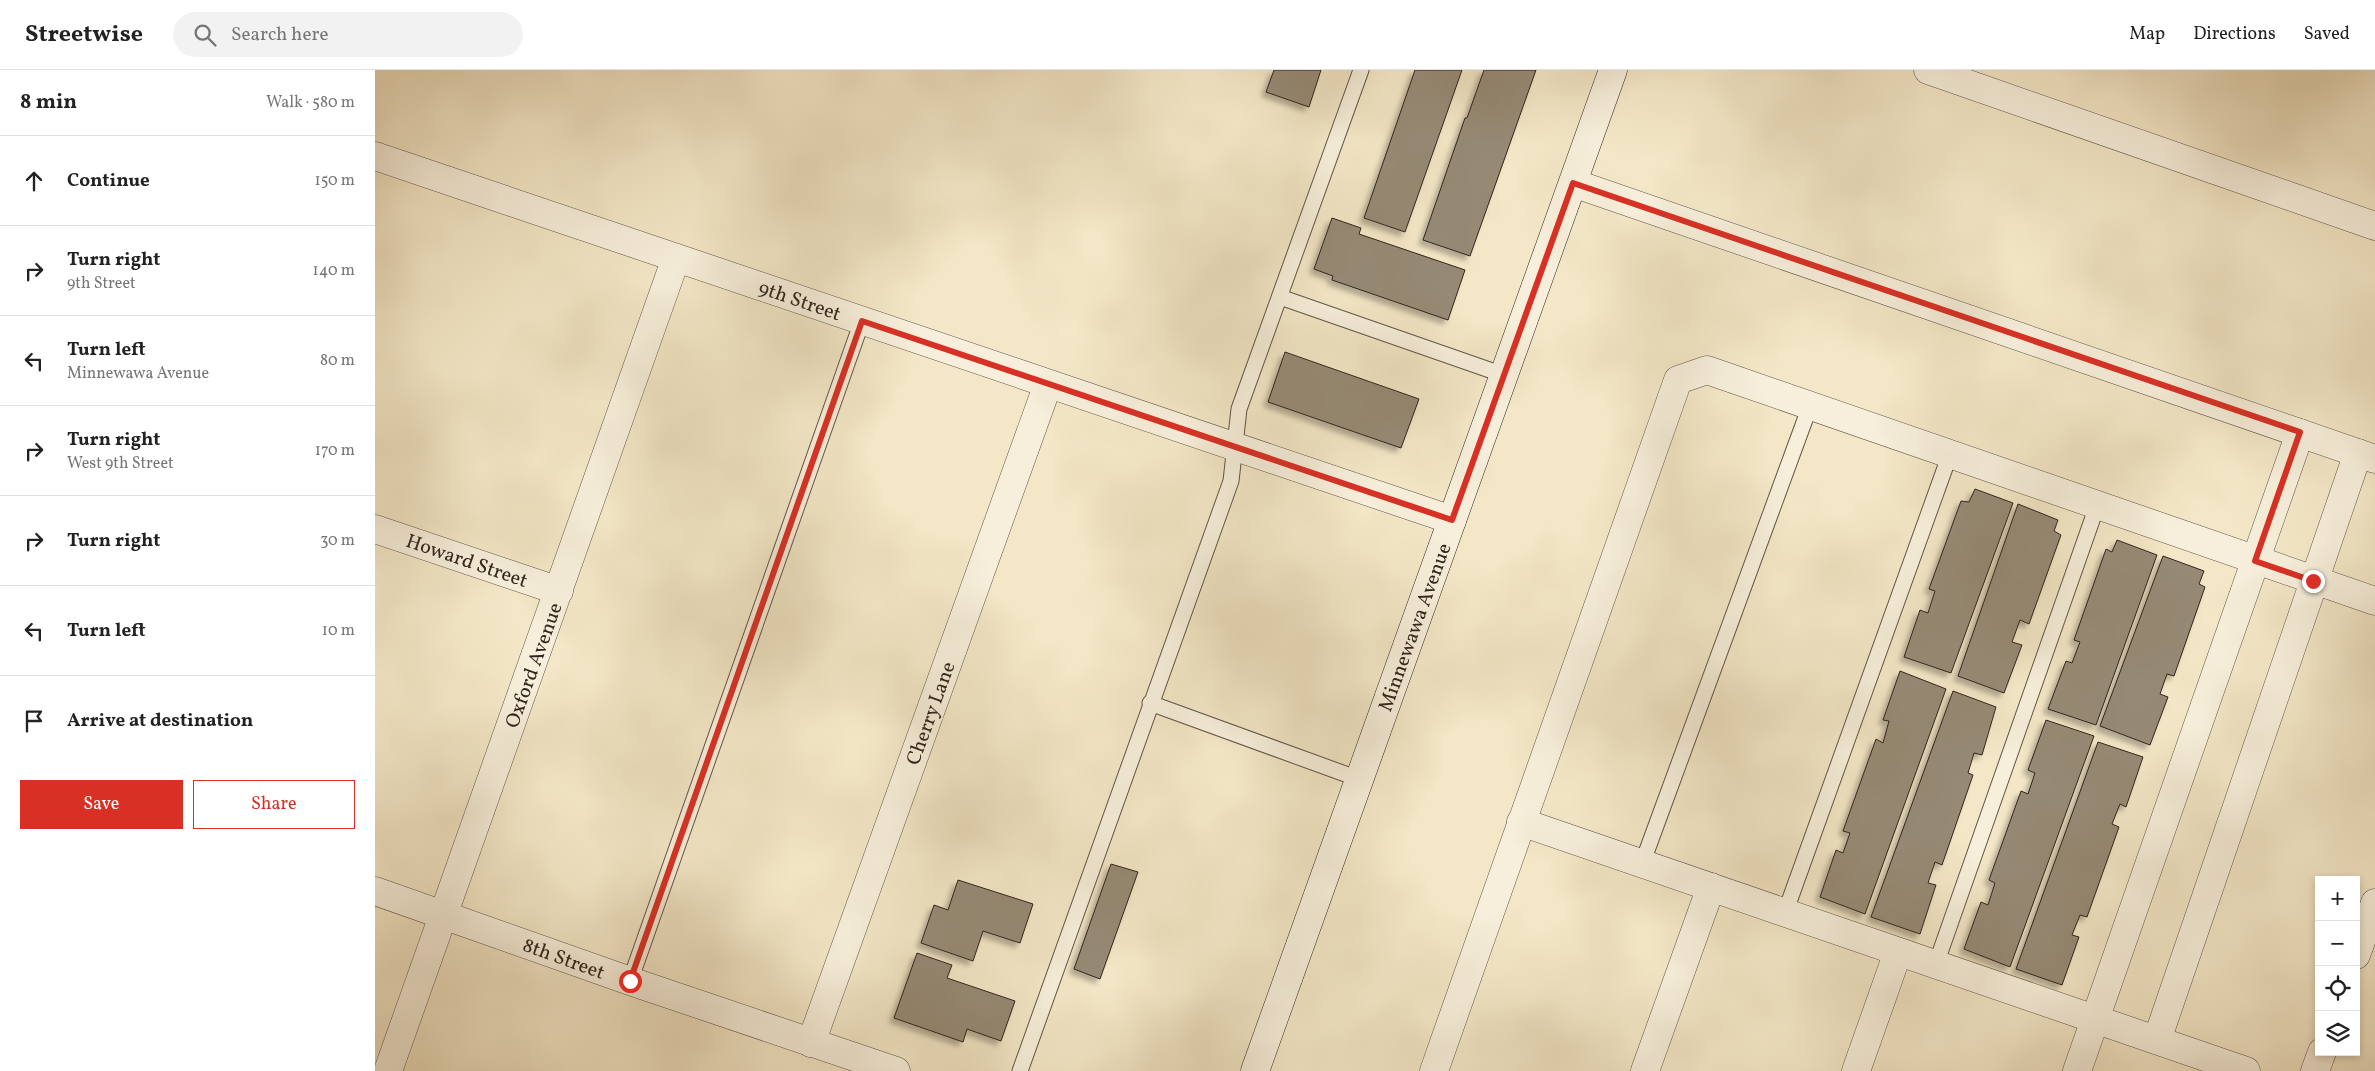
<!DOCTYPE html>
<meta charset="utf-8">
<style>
:root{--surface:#fff;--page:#f2f2f2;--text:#222;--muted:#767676;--line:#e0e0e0;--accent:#d93025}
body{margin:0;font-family:Vollkorn,serif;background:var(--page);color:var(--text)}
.controls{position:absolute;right:15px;bottom:15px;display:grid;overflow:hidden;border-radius:0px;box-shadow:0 2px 8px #0003}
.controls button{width:45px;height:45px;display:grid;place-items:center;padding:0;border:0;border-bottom:1px solid var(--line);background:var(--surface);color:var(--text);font:25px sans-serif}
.stop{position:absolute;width:15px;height:15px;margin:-11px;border:4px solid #d93025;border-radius:50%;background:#fff}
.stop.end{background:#d93025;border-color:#fff;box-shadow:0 1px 5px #0008}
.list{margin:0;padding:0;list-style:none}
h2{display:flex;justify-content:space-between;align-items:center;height:65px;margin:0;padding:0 20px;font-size:21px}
h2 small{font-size:16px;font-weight:400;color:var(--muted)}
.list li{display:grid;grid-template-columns:32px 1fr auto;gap:15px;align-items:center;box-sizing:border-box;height:90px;padding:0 20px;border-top:1px solid var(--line)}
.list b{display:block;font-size:19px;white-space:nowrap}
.list p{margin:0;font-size:16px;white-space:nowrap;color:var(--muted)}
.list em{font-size:16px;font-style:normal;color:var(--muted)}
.actions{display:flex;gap:10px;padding:15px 20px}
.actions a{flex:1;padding:11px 0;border:1px solid var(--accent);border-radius:0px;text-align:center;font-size:18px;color:var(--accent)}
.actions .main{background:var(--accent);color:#fff}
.icon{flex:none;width:28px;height:28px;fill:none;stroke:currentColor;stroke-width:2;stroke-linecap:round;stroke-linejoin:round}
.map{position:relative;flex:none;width:2000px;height:1001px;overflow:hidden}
header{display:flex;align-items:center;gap:30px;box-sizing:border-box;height:70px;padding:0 25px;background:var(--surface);border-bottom:1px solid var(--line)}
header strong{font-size:24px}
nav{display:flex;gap:28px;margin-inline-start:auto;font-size:18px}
.search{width:350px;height:45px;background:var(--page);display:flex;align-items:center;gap:12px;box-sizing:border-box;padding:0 18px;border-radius:28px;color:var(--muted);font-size:19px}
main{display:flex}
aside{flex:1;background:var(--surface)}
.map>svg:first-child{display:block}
</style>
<header>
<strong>Streetwise</strong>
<div class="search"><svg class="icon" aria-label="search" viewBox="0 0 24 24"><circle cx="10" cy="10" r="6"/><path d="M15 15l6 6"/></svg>Search here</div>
<nav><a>Map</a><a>Directions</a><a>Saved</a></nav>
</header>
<main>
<aside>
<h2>8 min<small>Walk · 580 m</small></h2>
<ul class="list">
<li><svg class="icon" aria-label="ahead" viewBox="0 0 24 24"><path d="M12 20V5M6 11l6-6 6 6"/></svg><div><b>Continue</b></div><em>150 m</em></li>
<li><svg class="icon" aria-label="right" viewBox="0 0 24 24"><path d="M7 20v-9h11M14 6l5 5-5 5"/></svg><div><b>Turn right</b><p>9th Street</p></div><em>140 m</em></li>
<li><svg class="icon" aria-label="left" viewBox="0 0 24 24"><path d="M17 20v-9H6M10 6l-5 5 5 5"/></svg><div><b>Turn left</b><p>Minnewawa Avenue</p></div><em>80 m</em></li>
<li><svg class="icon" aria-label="right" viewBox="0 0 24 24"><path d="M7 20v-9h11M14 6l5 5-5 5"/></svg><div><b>Turn right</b><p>West 9th Street</p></div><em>170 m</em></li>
<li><svg class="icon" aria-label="right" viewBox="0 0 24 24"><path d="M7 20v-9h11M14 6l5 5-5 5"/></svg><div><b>Turn right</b></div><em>30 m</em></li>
<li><svg class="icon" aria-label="left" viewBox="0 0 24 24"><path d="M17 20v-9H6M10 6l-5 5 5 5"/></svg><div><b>Turn left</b></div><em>10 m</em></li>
<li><svg class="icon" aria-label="arrive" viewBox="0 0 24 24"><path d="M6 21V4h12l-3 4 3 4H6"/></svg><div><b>Arrive at destination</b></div></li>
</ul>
<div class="actions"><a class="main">Save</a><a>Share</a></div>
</aside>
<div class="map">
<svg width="2000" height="1001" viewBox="0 0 2000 1001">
<defs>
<filter id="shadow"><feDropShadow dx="-4.5" dy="4.5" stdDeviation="2.5" flood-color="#0004"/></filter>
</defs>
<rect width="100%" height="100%" fill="#f3e7c7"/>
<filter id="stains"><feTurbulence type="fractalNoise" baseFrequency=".004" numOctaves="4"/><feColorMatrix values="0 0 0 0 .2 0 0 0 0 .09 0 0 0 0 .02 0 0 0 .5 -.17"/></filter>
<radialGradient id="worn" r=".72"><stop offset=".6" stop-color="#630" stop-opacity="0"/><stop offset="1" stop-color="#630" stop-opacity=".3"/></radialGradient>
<!-- building -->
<g fill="#968a75" stroke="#31251d" filter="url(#shadow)">
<path d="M899 0H946L934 37 891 22Z"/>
<path d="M1040 0H1087L1030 162 989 148Z"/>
<path d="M1109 0H1161L1095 186 1048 170 1090 48H1092Z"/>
<path d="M957 148 986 158 984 164 1090 200 1073 250 957 210 958 206 939 199Z"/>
<path d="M910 282 1044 329 1026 378 893 332Z"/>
<path d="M1600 419 1638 433 1576 603 1529 587 1545 540 1553 543 1560 521 1554 519 1586 431 1594 432Z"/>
<path d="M1643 434 1683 450 1679 461 1686 465 1654 554 1645 550 1637 572 1647 575 1629 623 1583 606Z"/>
<path d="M1742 470 1782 485 1721 655 1673 639 1691 591 1697 593 1705 572 1699 570 1731 479 1737 482Z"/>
<path d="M1788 486 1829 501 1824 514 1830 517 1799 606 1792 604 1785 624 1793 627 1775 675 1725 656Z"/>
<path d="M1525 601 1571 619 1490 844 1445 827 1461 780 1468 783 1475 763 1468 761 1501 669 1508 673 1514 651 1508 650Z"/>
<path d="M1578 621 1621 637 1607 685 1599 683 1593 703 1598 705 1567 795 1560 792 1553 813 1561 815 1545 864 1496 847Z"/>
<path d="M1671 650 1719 666 1635 897 1589 879 1606 832 1613 835 1620 813 1614 810 1646 721 1653 724 1660 703 1653 700Z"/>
<path d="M1723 672 1768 687 1751 737 1745 734 1737 754 1744 757 1712 847 1705 845 1697 865 1704 867 1687 915 1641 899Z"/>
<path d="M736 794 763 802 725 909 699 899Z"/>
<path d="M583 810 658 834 645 873 608 861 598 891 546 873 559 835 573 840Z"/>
<path d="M542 883 577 895 572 908 640 931 626 971 592 959 588 972 519 948Z"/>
</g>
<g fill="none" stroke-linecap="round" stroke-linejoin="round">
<!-- lane casing -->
<g stroke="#625648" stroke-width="17">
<g id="lane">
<path d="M905 227 1129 305"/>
<path d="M775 633 984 709"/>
<path d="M1267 794 1435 336"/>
<path d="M1410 843 1575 384"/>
<path d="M1561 894 1722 436"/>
<path d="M255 911 487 251"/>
<path d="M645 1001 856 411 864 339 986 0"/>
</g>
</g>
<!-- street casing -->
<g stroke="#625648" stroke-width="29">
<g id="street">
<path d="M1553 0 2000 156"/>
<path d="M0 86 1077 450"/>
<path d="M1198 113 2000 389"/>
<path d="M0 459 184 521"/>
<path d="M1146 752 1871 1001"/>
<path d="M0 821 255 911 521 1001"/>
<path d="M1981 885 2000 833"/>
<path d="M1782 970 1983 383"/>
<path d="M436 973 673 314"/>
<path d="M13 1001 301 188"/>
<path d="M1059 1001 1303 310 1332 300 2000 531"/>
<path d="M1270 1001 1336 817"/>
<path d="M1481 1001 1523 882"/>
<path d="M1702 1001 1925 363"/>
<path d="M1940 1001 1947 982"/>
</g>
</g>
<!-- secondary casing -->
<g stroke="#31251d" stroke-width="29">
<path id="secondary" d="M880 1001 1238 0"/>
</g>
<!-- lane -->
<use href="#lane" stroke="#f7efdb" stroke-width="15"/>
<!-- street -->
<use href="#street" stroke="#f7efdb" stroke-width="28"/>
<!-- secondary -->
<use href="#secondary" stroke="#f7efdb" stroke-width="28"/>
</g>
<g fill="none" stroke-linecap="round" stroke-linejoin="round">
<!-- route -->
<path stroke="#d93025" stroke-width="6" d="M255 911 487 251 1077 450 1198 113 1925 362 1880 491 1938 511"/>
</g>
<g text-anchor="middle" stroke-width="4" stroke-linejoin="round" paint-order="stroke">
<!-- street labels -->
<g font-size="20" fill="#31251d" stroke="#f7efdb">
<text transform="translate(425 230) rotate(19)" y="7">9th Street</text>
<text transform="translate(92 490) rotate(19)" y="7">Howard Street</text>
<text transform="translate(1039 557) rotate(-70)" y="7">Minnewawa Avenue</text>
<text transform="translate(158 595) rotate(-70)" y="7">Oxford Avenue</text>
<text transform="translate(555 643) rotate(-70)" y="7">Cherry Lane</text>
<text transform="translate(189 888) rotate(20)" y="7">8th Street</text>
</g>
</g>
<rect width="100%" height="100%" filter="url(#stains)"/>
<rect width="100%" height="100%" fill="url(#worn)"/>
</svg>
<div class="controls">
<button>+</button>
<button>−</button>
<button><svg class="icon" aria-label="locate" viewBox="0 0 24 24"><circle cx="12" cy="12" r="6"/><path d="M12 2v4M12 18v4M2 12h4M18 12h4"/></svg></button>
<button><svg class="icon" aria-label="layers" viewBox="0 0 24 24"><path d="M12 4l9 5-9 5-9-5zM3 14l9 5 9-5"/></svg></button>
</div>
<div class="stop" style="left:255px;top:911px"></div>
<div class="stop end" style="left:1938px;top:511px"></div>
</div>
</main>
